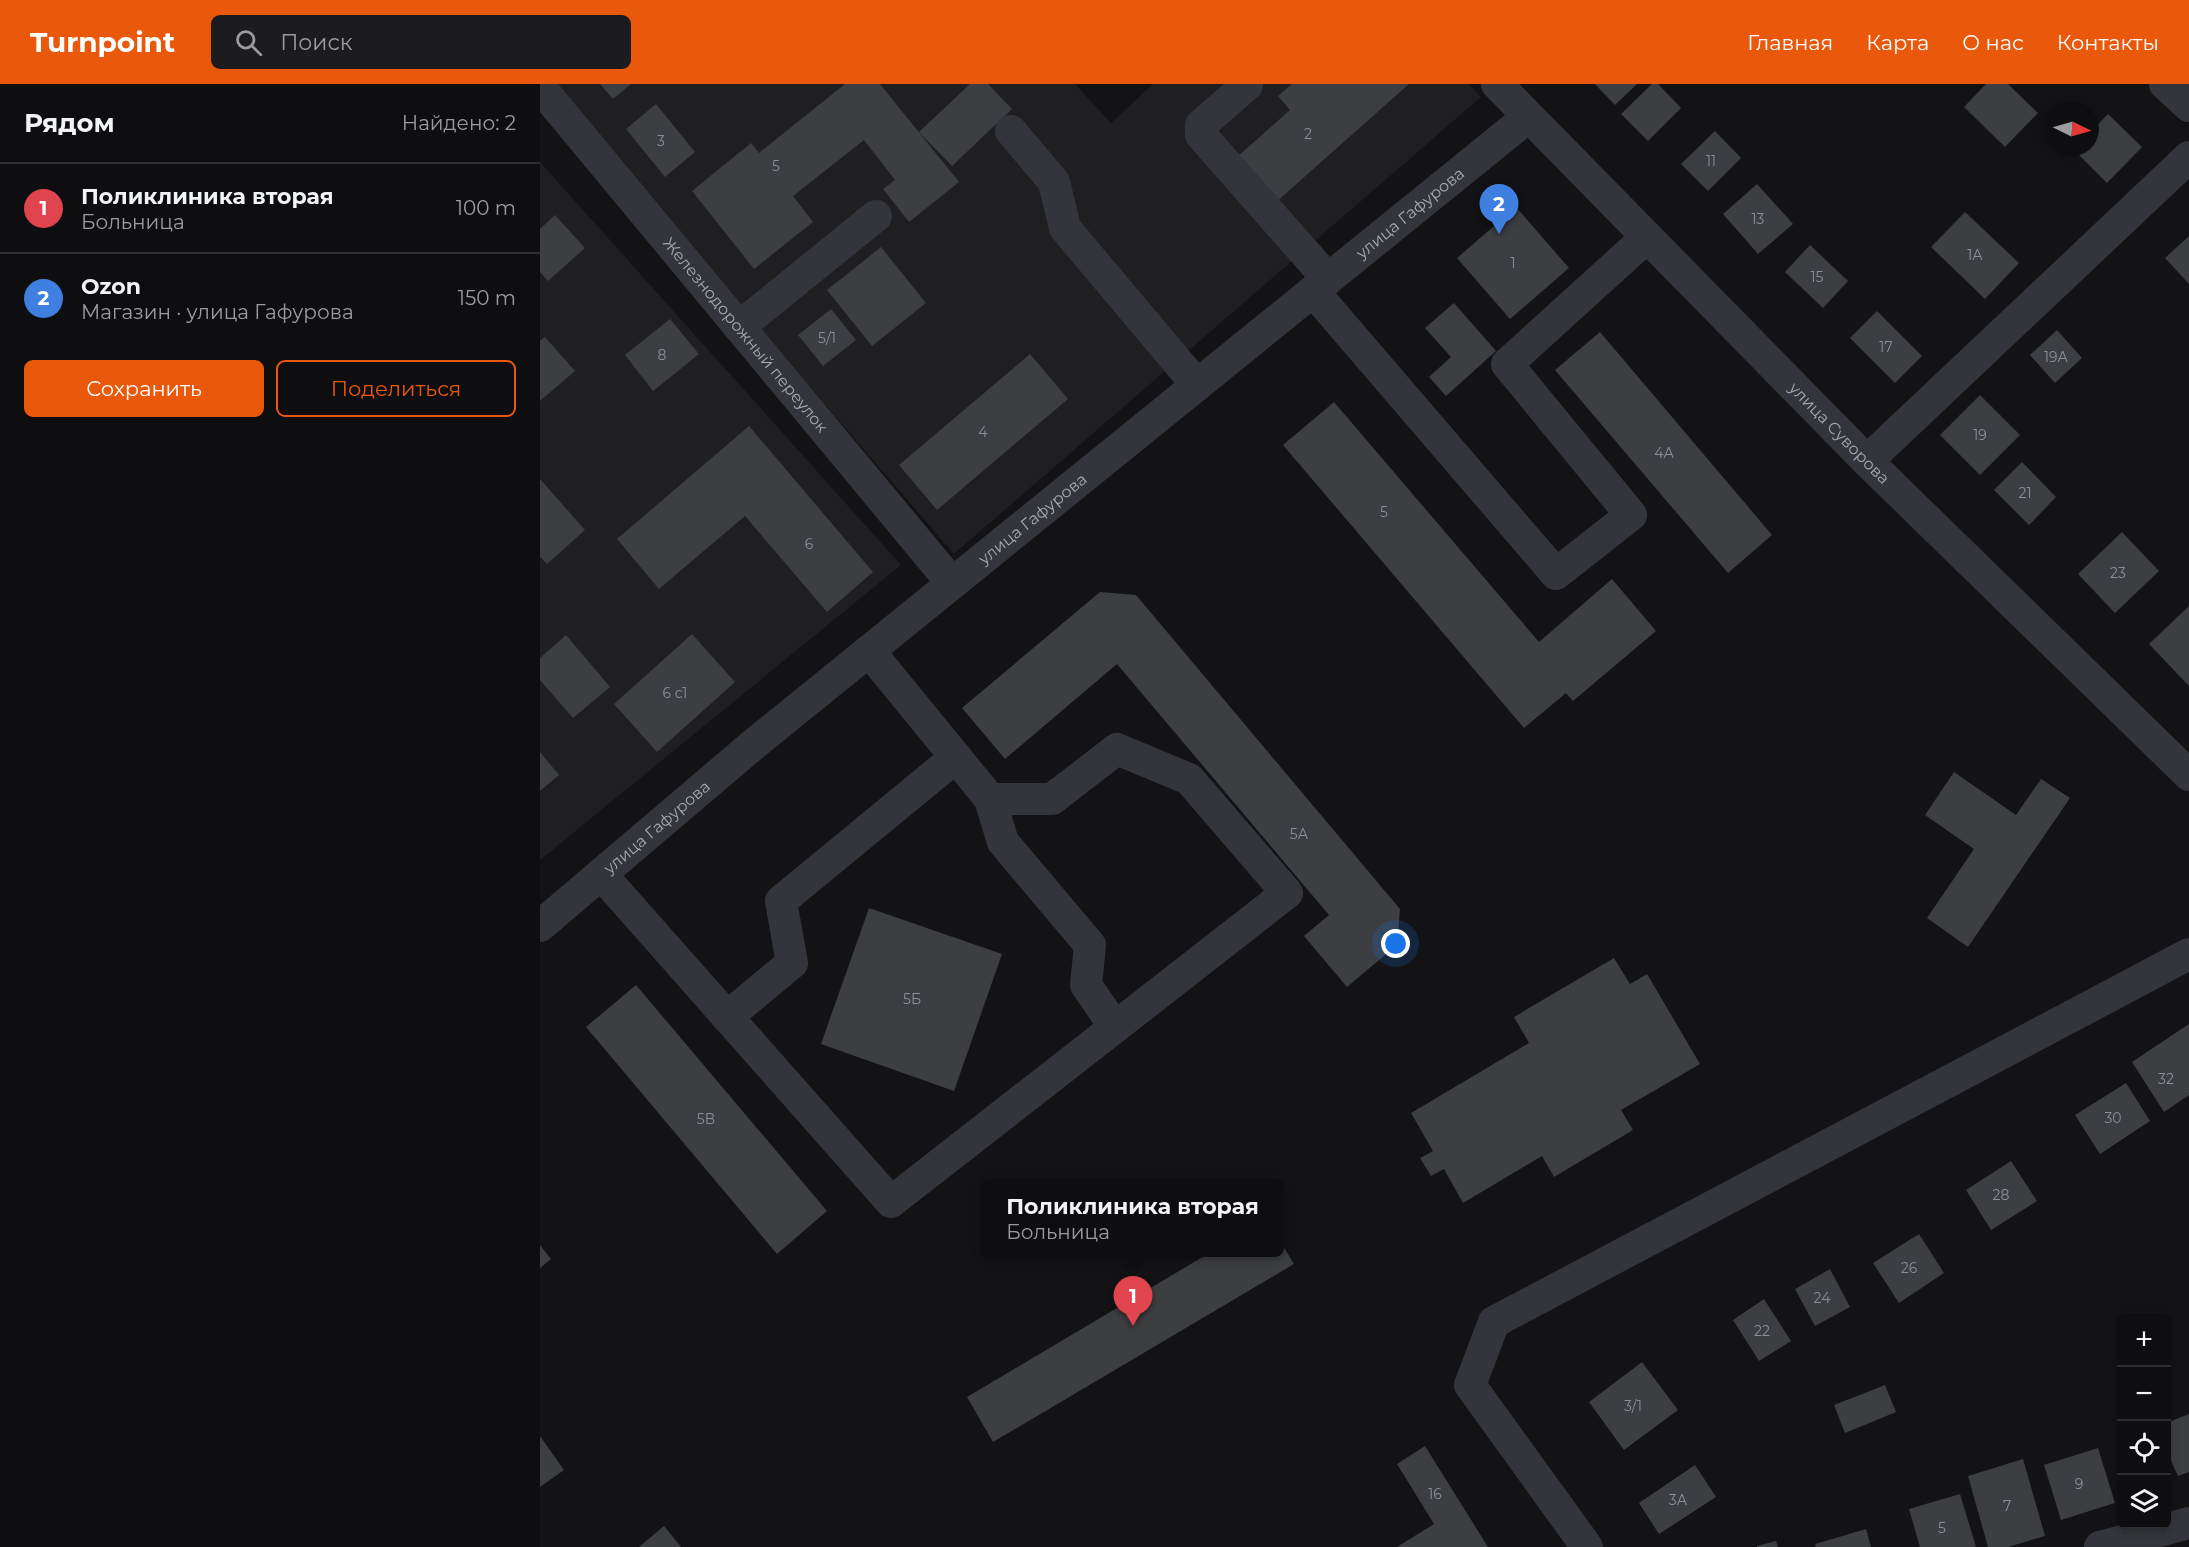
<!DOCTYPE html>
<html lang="ru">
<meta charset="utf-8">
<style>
:root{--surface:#0e0e10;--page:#1c1c1e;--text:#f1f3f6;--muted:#9b9c9f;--line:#2e2e30;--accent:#ea580c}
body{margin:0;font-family:Montserrat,sans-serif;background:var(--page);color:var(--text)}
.controls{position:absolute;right:18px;bottom:18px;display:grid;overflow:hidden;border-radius:9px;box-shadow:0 3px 9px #0003}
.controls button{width:54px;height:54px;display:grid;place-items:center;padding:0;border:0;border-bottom:2px solid var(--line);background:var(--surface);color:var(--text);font:30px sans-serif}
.compass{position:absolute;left:1505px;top:18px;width:54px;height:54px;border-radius:50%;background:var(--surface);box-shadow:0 3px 9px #0003;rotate:95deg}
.you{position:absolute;left:856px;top:860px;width:21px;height:21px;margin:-15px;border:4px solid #fff;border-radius:50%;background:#1a73e8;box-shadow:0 0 0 9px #1a73e833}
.badge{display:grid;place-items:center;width:39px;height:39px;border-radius:50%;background:var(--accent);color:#fff;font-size:20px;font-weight:700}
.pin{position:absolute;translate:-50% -50px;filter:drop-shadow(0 2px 3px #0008)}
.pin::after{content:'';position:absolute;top:32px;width:21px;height:18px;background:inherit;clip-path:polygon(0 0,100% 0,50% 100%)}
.popup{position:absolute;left:441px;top:1095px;width:303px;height:78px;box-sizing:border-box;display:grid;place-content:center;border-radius:9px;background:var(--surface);filter:drop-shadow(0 2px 4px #0005);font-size:20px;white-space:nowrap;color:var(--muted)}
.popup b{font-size:22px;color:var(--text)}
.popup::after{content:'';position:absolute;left:50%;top:100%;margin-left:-12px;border:12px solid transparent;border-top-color:var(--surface)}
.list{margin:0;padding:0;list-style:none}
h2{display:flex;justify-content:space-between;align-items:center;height:78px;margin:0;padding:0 24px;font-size:26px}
h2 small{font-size:20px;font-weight:400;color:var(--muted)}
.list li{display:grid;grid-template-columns:39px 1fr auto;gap:18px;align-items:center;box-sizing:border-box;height:90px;padding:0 24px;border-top:2px solid var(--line)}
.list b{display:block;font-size:22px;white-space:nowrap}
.list p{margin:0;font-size:20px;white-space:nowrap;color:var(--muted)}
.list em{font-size:20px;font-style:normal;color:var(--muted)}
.actions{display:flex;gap:12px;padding:18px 24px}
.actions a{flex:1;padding:14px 0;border:2px solid var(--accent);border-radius:9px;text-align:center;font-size:21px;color:var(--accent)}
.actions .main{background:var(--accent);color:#fff}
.icon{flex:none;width:33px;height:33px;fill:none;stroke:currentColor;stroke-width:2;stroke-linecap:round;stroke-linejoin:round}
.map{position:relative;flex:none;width:1649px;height:1463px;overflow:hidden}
header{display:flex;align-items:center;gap:36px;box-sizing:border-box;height:84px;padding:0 30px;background:var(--accent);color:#fff}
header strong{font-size:28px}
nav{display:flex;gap:33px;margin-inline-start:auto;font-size:21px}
.search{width:420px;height:54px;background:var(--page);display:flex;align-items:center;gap:15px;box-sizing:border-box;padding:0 21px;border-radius:9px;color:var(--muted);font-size:22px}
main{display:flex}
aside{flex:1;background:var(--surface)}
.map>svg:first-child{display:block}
</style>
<header>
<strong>Turnpoint</strong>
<div class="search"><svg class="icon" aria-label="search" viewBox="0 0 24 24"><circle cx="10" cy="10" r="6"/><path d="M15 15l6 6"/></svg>Поиск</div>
<nav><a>Главная</a><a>Карта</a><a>О нас</a><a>Контакты</a></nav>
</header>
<main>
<aside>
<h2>Рядом<small>Найдено: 2</small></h2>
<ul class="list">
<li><span class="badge" style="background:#e0444e">1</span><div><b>Поликлиника вторая</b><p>Больница</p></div><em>100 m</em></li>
<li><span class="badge" style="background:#3f7fe0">2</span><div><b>Ozon</b><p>Магазин · улица Гафурова</p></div><em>150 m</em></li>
</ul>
<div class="actions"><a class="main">Сохранить</a><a>Поделиться</a></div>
</aside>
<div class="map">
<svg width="1649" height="1463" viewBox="0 0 1649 1463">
<rect width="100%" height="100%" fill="#131315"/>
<!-- built -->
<g fill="#1f1f22">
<path d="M8 0H535L571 39 613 0H929L941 13 414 470Z"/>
<path d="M0 78 361 481 0 776Z"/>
</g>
<!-- building -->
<g fill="#3d3e42">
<path d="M60 0H91L73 15Z"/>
<path d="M305 0H340L419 98 369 138 343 105 355 96 324 56 253 112 273 138 214 185 152 107 211 59 219 69Z"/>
<path d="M430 0H448L472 25 412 82 379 48Z"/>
<path d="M752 0H869L735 119 696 74 750 26 738 12Z"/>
<path d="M1055 0H1097L1075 21Z"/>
<path d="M1112 0H1118L1141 24 1108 57 1081 30Z"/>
<path d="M1446 0H1468L1498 29 1465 63 1424 23Z"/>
<path d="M116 20 155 68 125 93 86 45Z"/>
<path d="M1568 30 1602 63 1567 99 1534 66 1536 63H1550V49Z"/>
<path d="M1175 47 1201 74 1168 107 1141 80Z"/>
<path d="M1217 100 1253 140 1218 170 1183 130Z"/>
<path d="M976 123 1029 184 970 235 917 174Z"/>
<path d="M1425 128 1479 179 1445 215 1391 163Z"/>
<path d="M15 131 45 164 8 197 0 188V145Z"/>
<path d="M1649 152V200L1625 174Z"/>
<path d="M1270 161 1308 197 1283 224 1245 188Z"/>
<path d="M341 163 386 219 332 262 287 206Z"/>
<path d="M914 219 956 267 906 312 889 293 911 273 885 244Z"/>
<path d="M291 225 316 256 283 282 258 251Z"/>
<path d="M1337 227 1382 272 1355 299 1310 254Z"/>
<path d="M130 235 159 270 113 307 85 271Z"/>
<path d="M1517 246 1542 274 1515 299 1490 271Z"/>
<path d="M1060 248 1232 451 1188 489 1015 286Z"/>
<path d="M5 253 35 287 0 317V257Z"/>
<path d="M490 270 528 315 397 426 359 381Z"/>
<path d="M1440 311 1480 351 1440 391 1400 351Z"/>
<path d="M794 318 999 558 1072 495 1116 547 1033 617 1026 609 984 644 743 361Z"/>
<path d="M209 342 333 488 287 528 205 432 119 505 77 455Z"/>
<path d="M1482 378 1516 413 1489 441 1454 406Z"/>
<path d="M0 395 45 446 7 480 0 473Z"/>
<path d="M1582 448 1619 487 1575 529 1538 490Z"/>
<path d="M560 508 596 511 860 825 857 861 807 903 764 852 789 831 577 580 465 675 422 624Z"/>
<path d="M1649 522V602L1609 560Z"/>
<path d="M152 550 195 598 117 668 74 620Z"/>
<path d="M26 551 70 603 33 634 0 596V574Z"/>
<path d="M0 668 19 691 0 707Z"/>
<path d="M1414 688 1476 731 1501 695 1530 714 1428 863 1387 834 1434 765 1385 731Z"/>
<path d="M329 824 462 870 414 1007 281 960Z"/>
<path d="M1074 874 1090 900 1107 890 1160 980 1081 1026 1093 1046 1014 1093 1002 1072 923 1119 904 1085 891 1092 880 1074 893 1067 871 1029 989 959 974 933Z"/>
<path d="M96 901 287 1127 237 1170 46 943Z"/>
<path d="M1649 940V1011L1624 1028 1592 978Z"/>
<path d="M1586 999 1610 1037 1560 1070 1535 1031Z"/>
<path d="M1471 1077 1497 1117 1451 1146 1426 1106Z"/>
<path d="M1379 1150 1404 1189 1359 1219 1333 1179Z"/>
<path d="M740 1157 754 1180 453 1358 427 1313 671 1168H740Z"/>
<path d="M0 1161 11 1175 0 1184Z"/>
<path d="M1290 1185 1310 1223 1275 1242 1255 1205Z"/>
<path d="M1224 1215 1251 1257 1219 1277 1193 1236Z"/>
<path d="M1102 1278 1138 1326 1084 1366 1049 1318Z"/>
<path d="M1345 1301 1356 1328 1305 1349 1294 1321Z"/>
<path d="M1649 1330V1388L1638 1392 1626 1366V1339Z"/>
<path d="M0 1352 24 1386 0 1403Z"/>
<path d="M885 1362 948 1463H857L894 1440 857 1380Z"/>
<path d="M1558 1364 1575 1419 1521 1436 1504 1381Z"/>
<path d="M1483 1375 1505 1452 1468 1463H1448L1428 1392Z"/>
<path d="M1155 1381 1176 1413 1119 1450 1099 1419Z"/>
<path d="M1420 1410 1436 1463H1380L1369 1425Z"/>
<path d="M124 1442 141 1463H99Z"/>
<path d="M1326 1445 1331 1463H1276L1275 1460Z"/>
<path d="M1236 1457 1238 1463H1217V1462Z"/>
</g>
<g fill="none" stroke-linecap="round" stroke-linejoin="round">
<!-- minor -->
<g stroke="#34353a" stroke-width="32">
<path id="s1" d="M957 0 1327 377 1649 691"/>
<path d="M1625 0 1649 22"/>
<path d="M707 1 661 41V51L788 195"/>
<path id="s2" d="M0 3 412 499"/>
<path d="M471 47 514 98 525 144 657 301"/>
<path d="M773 207 1016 490 1091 431 967 280 1107 153"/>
<path d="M199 243 336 132"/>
<path d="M1327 377 1649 73"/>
<path d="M450 715 463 758 550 861 546 901 575 943"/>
<path d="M61 790 351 1118 747 809 649 695 577 665 512 715H450L329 567"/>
<path id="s3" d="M0 842 214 660 988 33"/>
<path d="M187 933 252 879 241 817 416 673"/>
<path d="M1047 1463 930 1301 954 1238 1649 870"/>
<path d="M1560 1463 1649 1439"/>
</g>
</g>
<g text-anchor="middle" stroke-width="4.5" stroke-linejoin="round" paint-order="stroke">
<!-- number labels -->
<g font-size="14" fill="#8a8f99">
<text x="768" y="55">2</text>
<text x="121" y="62">3</text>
<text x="1171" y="82">11</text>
<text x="236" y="87">5</text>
<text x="1218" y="140">13</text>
<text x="1435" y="176">1А</text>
<text x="973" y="184">1</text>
<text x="1277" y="198">15</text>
<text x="287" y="259">5/1</text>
<text x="1346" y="268">17</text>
<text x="122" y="276">8</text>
<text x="1516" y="278">19А</text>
<text x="443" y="353">4</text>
<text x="1440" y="356">19</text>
<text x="1124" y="374">4А</text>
<text x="1485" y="414">21</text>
<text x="844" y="433">5</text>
<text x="269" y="465">6</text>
<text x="1578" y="494">23</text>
<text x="135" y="614">6 с1</text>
<text x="759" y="755">5А</text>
<text x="372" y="920">5Б</text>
<text x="1626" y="1000">32</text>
<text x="1573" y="1039">30</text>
<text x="166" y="1040">5В</text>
<text x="1461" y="1116">28</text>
<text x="1369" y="1189">26</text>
<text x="1282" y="1219">24</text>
<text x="1222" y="1252">22</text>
<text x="1093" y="1327">3/1</text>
<text x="1539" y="1405">9</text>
<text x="895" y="1415">16</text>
<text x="1138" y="1421">3А</text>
<text x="1467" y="1427">7</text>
<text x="1402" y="1449">5</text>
</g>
<!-- street labels -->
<g font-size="16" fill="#a4aab6" stroke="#0e0e10">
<text dy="6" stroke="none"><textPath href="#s3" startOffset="1125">улица Гафурова</textPath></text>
<text dy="6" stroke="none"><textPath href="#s2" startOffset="322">Железнодорожный переулок</textPath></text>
<text dy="6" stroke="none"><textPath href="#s1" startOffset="489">улица Суворова</textPath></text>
<text dy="6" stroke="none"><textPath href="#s3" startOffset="639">улица Гафурова</textPath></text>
<text dy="6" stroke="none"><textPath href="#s3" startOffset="153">улица Гафурова</textPath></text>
</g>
</g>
</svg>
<div class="controls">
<button>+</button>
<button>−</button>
<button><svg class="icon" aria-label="locate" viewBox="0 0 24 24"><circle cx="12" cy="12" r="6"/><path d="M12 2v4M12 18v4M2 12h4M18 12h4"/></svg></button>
<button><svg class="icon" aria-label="layers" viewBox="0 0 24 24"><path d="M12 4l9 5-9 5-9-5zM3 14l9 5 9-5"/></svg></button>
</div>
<svg class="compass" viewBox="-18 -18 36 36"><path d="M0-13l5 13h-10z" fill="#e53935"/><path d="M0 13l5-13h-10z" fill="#9b9c9f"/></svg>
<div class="you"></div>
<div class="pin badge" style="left:593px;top:1242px;background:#e0444e">1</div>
<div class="popup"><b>Поликлиника вторая</b>Больница</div>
<div class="pin badge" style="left:959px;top:150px;background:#3f7fe0">2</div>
</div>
</main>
